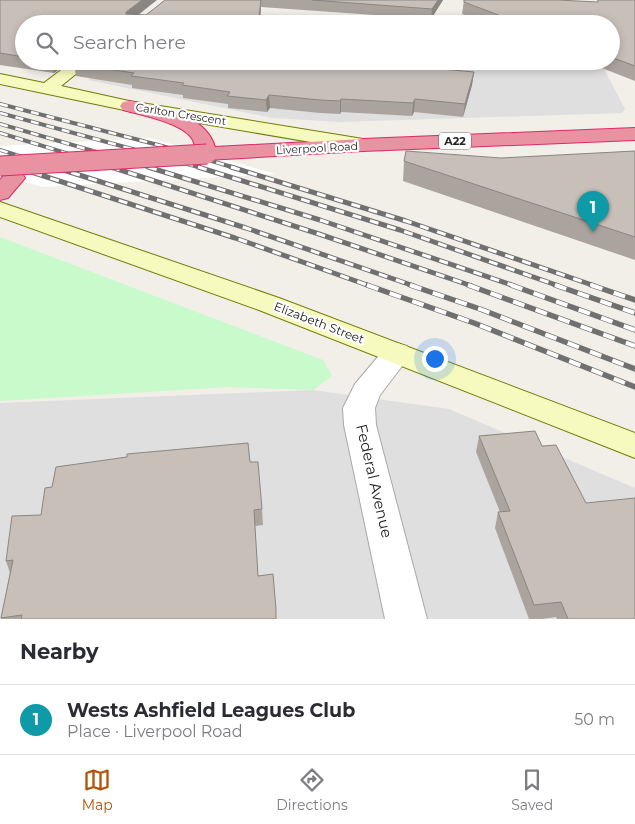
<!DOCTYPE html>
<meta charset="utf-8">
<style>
:root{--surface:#fff;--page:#f2f2f3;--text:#2b2b33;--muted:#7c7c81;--line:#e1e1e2;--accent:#b45309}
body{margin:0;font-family:Montserrat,sans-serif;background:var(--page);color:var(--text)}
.you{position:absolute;left:434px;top:358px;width:18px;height:18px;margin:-12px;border:4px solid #fff;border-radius:50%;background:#1a73e8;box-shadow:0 0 0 8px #1a73e833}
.badge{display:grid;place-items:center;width:32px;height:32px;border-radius:50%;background:var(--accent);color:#fff;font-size:16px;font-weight:700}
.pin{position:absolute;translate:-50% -41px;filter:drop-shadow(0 1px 2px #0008)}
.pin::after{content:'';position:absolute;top:26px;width:18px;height:15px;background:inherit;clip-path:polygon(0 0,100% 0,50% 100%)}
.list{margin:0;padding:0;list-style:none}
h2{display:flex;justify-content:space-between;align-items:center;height:65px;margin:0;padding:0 20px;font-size:21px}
h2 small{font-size:16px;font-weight:400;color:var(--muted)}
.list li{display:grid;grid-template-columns:32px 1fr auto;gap:15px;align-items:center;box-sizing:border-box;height:70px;padding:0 20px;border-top:1px solid var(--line)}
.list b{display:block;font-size:19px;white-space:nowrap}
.list p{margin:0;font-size:16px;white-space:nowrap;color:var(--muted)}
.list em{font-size:16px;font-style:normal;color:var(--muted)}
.icon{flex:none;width:28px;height:28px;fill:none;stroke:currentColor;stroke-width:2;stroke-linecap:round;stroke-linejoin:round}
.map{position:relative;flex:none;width:635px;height:619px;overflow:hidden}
.search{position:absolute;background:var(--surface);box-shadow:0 2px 8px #0003;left:15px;right:15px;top:15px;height:55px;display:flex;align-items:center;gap:12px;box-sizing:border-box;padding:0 18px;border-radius:28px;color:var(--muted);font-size:19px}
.sheet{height:135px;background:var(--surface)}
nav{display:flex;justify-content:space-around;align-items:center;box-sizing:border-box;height:70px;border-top:1px solid var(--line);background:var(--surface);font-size:14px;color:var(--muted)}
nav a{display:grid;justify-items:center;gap:2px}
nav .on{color:var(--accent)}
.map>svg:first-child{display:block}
</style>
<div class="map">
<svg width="635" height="619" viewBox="0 0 635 619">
<rect width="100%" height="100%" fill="#f2efe9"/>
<!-- residential -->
<g fill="#e0dfdf">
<path d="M113 61H313L450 65 533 61H600L625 109 622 113 341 122 272 118 88 80Z"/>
<path d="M313 390 449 409 635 488V619H0V403Z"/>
</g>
<!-- park -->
<path fill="#c8facc" d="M0 237 323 360 332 376 313 390 229 387 0 401Z"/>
<!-- pier -->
<path fill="#fff" d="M150 138 275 174 42 187 0 174V146Z"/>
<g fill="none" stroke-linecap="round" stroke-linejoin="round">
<!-- street casing -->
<g stroke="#a9a9a9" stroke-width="2">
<path id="street" d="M397 343 407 346 412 353 380 395 375 408 376 425 427 619H385L344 425 343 408 355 384 387 346Z"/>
</g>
<!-- secondary casing -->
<g stroke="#707d05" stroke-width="2">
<g id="secondary">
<path d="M73 61H92L61 86 129 101 363 139 370 141 373 145 370 149 363 151 129 111 0 84V74L44 83Z"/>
<path d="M0 202 279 298 635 433V458L259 310 0 217Z"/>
</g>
</g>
<!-- highway casing -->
<g stroke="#dc2a67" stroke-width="2">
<g id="highway">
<path d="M129 101C159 108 205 113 215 147L363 139 635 128V140L363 151 207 160 200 158C195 152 196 143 191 137 179 122 141 115 123 110L120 106 123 102Z"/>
<path d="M14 172 22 173 25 178 8 198 0 200V180L6 173Z"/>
</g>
</g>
<!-- street -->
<use href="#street" fill="#fff" fill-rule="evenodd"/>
<!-- secondary -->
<use href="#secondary" fill="#f7fabf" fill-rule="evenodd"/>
<!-- highway -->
<use href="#highway" fill="#e892a2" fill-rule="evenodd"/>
<!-- rail-far2 casing -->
<g stroke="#707070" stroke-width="4">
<g id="rail-far2">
<path d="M0 104 162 146 235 168"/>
<path d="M0 113 202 168"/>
<path d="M0 124 152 168"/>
<path d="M0 133 115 168"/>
<path d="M0 150 58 168"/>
<path d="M0 162 20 168"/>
</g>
</g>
<!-- rail-far1 casing -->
<g stroke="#707070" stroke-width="5">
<g id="rail-far1">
<path d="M16 167 235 238 370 286"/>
<path d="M54 167 246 228 414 286"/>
<path d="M111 167 319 234 472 286"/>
<path d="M148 167 320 220 515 286"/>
<path d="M198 167 400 230 559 286"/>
<path d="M231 167 406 221 595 286"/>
</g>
</g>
<!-- rail casing -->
<g stroke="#707070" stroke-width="5.5">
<g id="rail">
<path d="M367 285 474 323 635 387"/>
<path d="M410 285 480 309 635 369"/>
<path d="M468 285 635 346"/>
<path d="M511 285 635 330"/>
<path d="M555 285 635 313"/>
<path d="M591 285 635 300"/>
</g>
</g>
<!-- rail-far2 -->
<use href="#rail-far2" stroke="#fff" stroke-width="2.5" stroke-dasharray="8" stroke-linecap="butt"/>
<!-- rail-far1 -->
<use href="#rail-far1" stroke="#fff" stroke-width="3" stroke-dasharray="9" stroke-linecap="butt"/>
<!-- rail -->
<use href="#rail" stroke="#fff" stroke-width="4" stroke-dasharray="12" stroke-linecap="butt"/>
<!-- highway-bridge casing -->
<g stroke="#dc2a67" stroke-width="21" stroke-linecap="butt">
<path id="highway-bridge" d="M0 166 207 154"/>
</g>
<!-- highway-bridge -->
<use href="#highway-bridge" stroke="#e892a2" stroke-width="19"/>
</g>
<!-- wall -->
<g fill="#aba49e">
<path d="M0 0 138 15H146L165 0H443L431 19 261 7 260 24H24V61H70L54 73 0 65Z"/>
<path d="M464 0 597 2 598 0H635V81L584 61H611V24H488L462 14Z"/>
<path d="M74 64 474 72 472 85 463 117 414 112 412 116 341 112 340 114 320 113 270 108 267 112 228 108V104L183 98V95L132 88V85L76 76Z"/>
<path d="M635 151V260L403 181 404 161 501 158Z"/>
<path d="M479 436 542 446 635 619H557L556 617 542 619H529L495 528 498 512H500L476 452Z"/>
<path d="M250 462 262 509 263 525 255 526 258 575 276 609V619H2L1 618 10 573 6 561 41 515Z"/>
</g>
<!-- shaded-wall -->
<g fill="#8b8681">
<path d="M142 0H157L128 23 126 12Z"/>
<path d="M261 0 260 24H258Z"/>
<path d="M438 0H443L431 19 432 9Z"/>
<path d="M52 61H70L54 73Z"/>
<path d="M474 72 472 85 463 117 465 104Z"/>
<path d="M269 95 270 108 267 112 266 100Z"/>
<path d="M341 99V112L340 114V101Z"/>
<path d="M415 99 414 112 412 116 413 103Z"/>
</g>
<!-- building -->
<g fill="#c7bfb8" stroke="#8b8681">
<path d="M0 0H142L126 12V14L146 15 165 0H261L258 24H24V57L0 53Z"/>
<path d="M312 0H438L432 9Z"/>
<path d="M464 0H558L598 2V0H635V66L611 57V24H522L464 2Z"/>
<path d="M78 61H358L474 72 465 104 415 99 413 103 341 99 340 101 320 100 269 95 266 100 227 96 230 92 182 85 184 83 131 76 134 73 74 64Z"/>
<path d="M406 151 501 158 635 151V237L404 161Z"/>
<path d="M535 431 542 446 556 445 586 503 635 498V619H568L561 602 534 605 498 512 510 511 479 436Z"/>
<path d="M248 443 250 462H258L262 509 254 510 258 576 273 574 276 609V619H21L22 615 1 618 13 560 6 561 12 516 41 515 45 488 52 487 56 467 127 457V454Z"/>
</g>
<g text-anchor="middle" stroke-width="4.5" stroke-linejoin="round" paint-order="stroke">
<!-- far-street labels -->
<g font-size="11" fill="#222" stroke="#fff">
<text transform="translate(181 114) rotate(9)" y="4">Carlton Crescent</text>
<text transform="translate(317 148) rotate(-3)" y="4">Liverpool Road</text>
</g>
<!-- shield labels -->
<rect fill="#fff" stroke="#646464" stroke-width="1" x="439" y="132.5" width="32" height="17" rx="4"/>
<g font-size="11" font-weight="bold" fill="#222">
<text x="455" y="145">A22</text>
</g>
<!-- street labels -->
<g font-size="12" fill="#222" stroke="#fff">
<text transform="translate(319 323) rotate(21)" y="4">Elizabeth Street</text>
</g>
<!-- near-street labels -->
<g font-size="15" fill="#222" stroke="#fff">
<text transform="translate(374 481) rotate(77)" y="5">Federal Avenue</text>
</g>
</g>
</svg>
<div class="you"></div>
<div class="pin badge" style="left:593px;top:232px;background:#0f9aa8">1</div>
<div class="search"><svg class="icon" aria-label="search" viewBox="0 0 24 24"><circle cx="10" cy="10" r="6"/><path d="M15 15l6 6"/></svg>Search here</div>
</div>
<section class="sheet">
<h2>Nearby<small></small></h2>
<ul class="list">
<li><span class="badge" style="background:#0f9aa8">1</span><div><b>Wests Ashfield Leagues Club</b><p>Place · Liverpool Road</p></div><em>50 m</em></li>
</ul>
</section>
<nav>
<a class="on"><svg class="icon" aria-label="map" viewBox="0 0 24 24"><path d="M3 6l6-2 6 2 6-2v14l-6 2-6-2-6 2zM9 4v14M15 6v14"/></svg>Map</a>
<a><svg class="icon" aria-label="directions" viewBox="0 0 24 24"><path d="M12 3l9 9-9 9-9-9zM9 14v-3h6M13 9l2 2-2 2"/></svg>Directions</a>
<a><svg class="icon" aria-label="saved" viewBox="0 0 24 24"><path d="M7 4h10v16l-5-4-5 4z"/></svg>Saved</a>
</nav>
